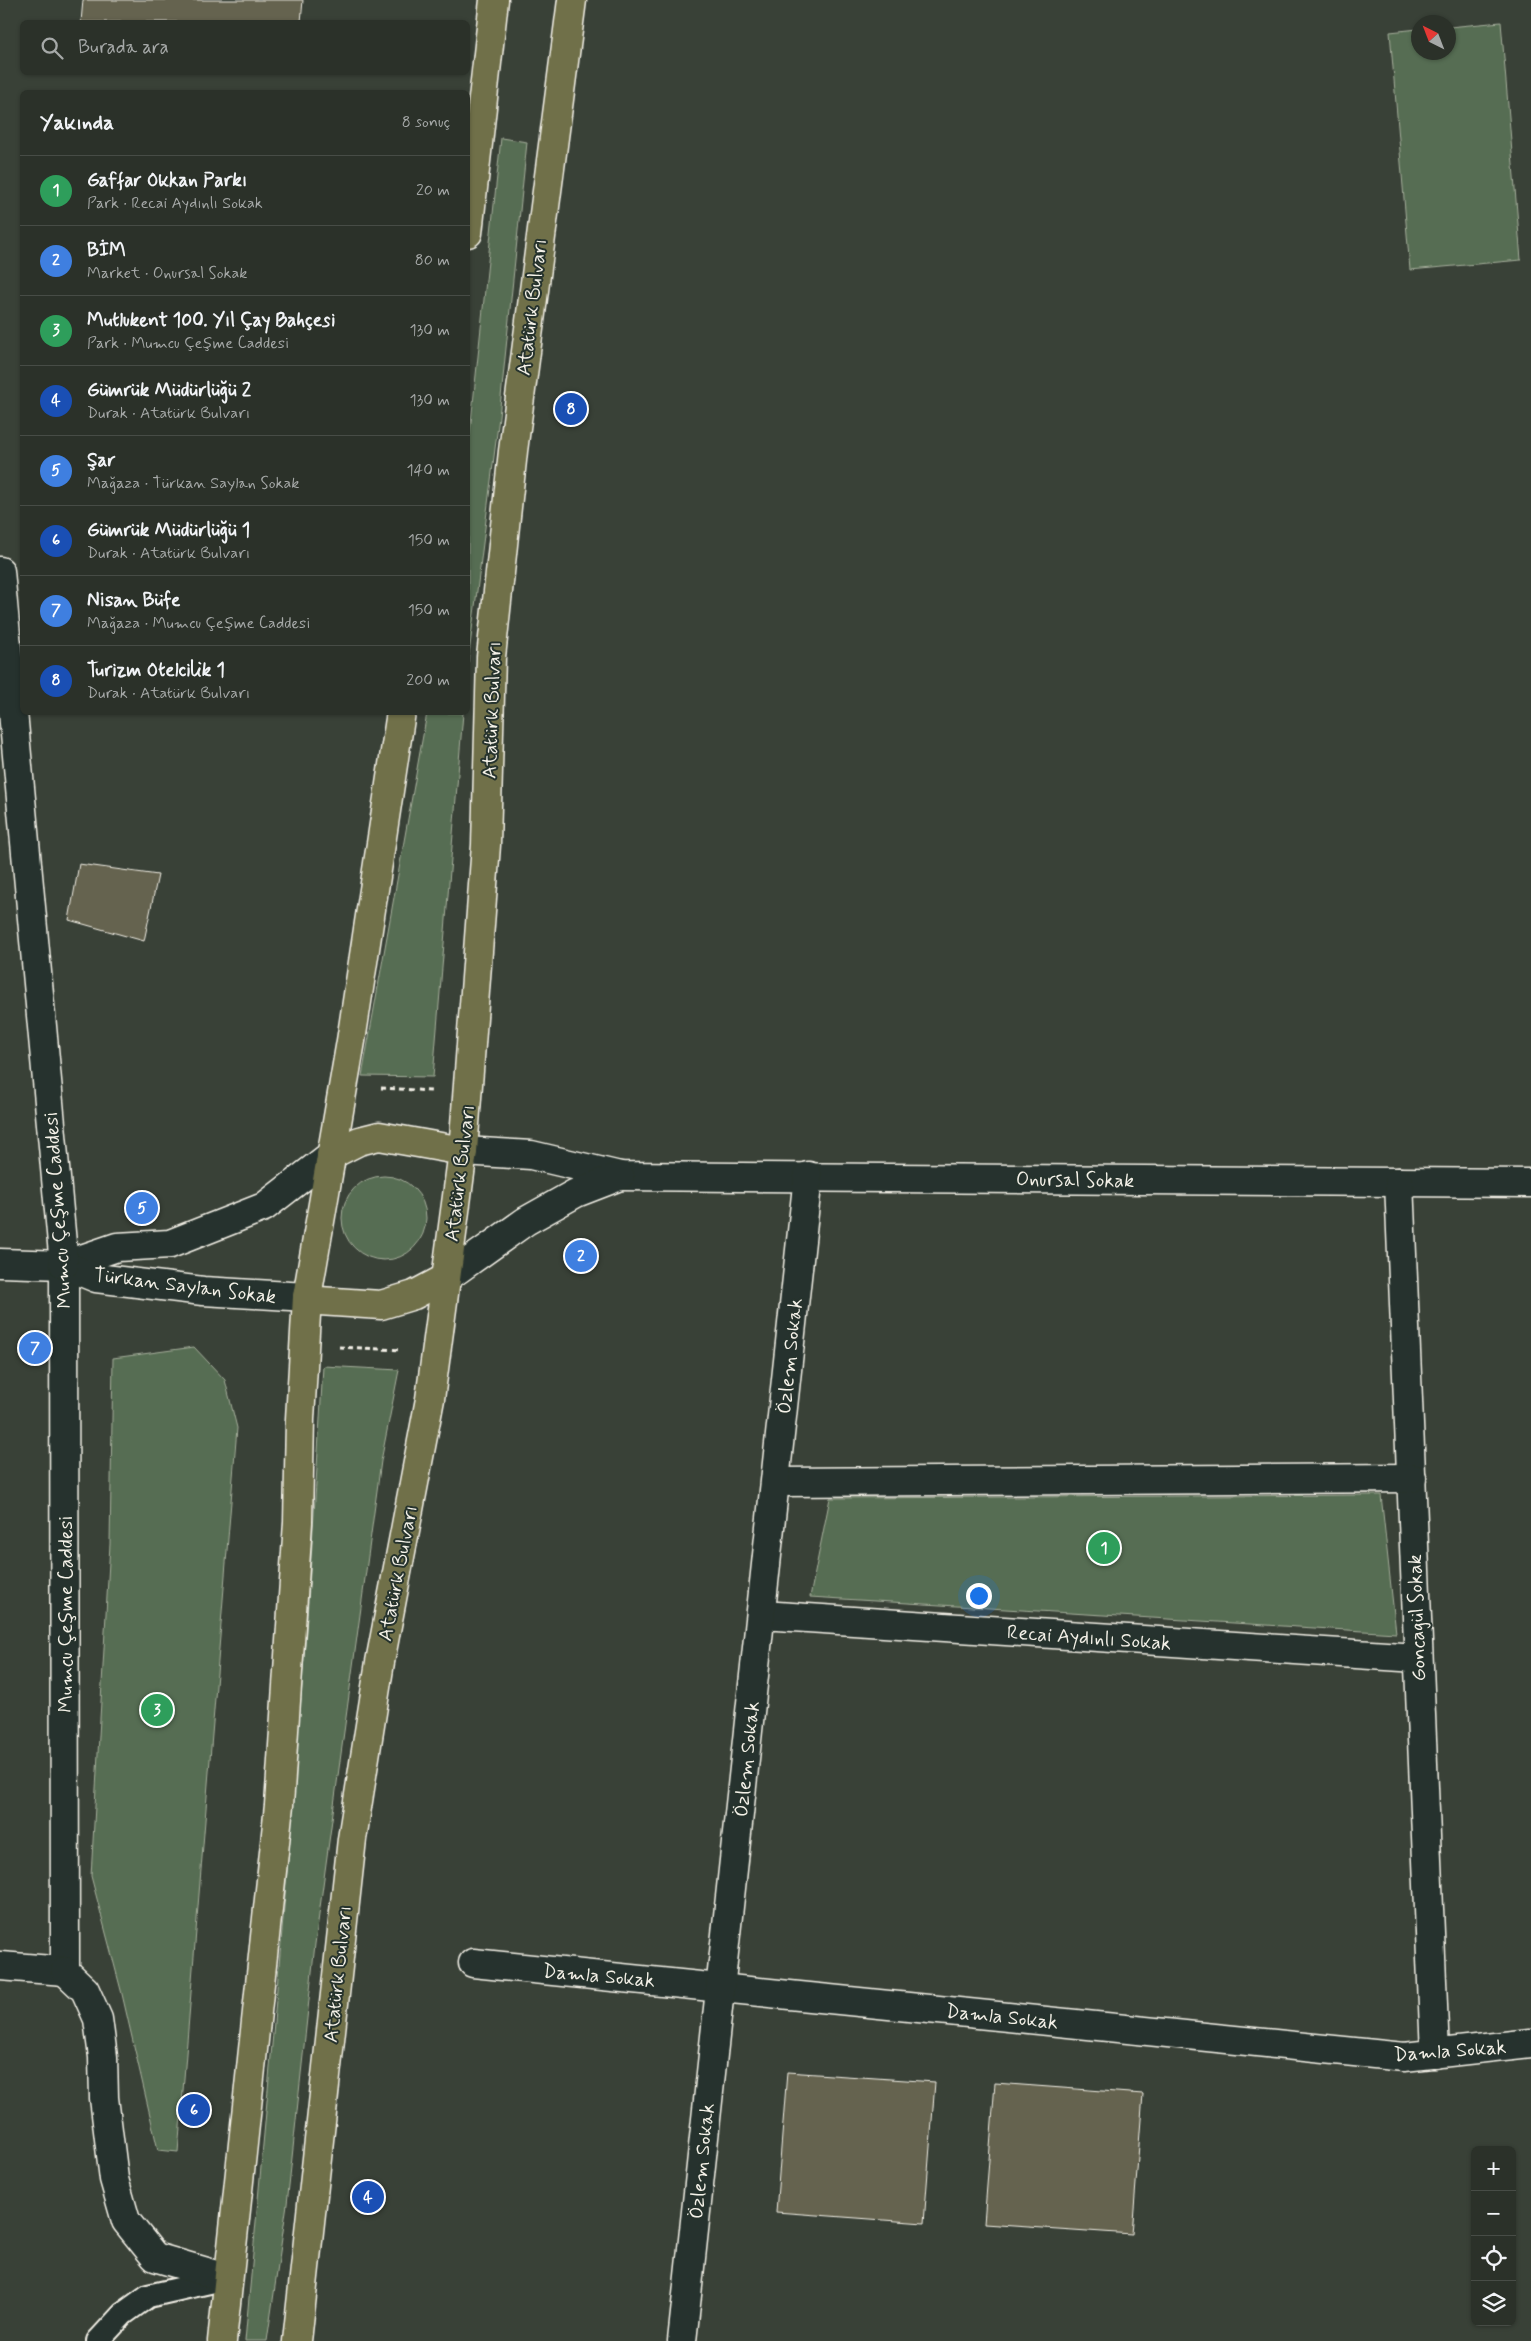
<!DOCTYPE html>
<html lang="tr">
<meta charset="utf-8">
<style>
:root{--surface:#2b3129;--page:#373d35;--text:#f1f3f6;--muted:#a6a9a8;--line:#474c46;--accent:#90b9f0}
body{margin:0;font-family:Mynerve,sans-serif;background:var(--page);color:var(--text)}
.controls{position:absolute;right:15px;bottom:15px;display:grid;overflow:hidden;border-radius:8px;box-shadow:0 1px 4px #0004}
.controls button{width:45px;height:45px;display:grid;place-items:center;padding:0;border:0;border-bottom:1px solid var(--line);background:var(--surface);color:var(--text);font:25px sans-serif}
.compass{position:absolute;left:1411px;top:15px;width:45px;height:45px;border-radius:50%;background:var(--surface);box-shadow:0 1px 4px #0004;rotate:318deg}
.you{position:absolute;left:978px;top:1595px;width:18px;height:18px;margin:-12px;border:4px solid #fff;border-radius:50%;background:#1a73e8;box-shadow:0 0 0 8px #1a73e833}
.badge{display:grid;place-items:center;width:32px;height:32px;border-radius:50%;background:var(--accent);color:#fff;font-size:16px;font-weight:700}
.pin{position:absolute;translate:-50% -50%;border:2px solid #fff;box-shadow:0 1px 5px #0006}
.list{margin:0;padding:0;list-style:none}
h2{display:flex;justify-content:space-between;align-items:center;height:65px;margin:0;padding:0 20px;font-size:21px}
h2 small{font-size:16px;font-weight:400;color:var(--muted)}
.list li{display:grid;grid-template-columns:32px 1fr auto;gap:15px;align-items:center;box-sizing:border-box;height:70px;padding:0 20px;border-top:1px solid var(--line)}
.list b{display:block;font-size:19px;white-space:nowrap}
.list p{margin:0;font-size:16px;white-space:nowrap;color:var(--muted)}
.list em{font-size:16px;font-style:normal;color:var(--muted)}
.icon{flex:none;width:28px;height:28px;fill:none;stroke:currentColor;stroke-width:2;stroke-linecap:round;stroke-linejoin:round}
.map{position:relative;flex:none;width:1531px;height:2341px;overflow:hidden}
.search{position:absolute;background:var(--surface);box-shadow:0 1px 4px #0004;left:20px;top:20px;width:450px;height:55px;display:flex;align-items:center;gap:12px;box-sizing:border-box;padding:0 18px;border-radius:8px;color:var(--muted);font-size:19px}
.panel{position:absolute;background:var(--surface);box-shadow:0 1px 4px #0004;left:20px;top:90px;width:450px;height:625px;border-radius:8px}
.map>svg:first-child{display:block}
</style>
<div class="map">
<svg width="1531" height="2341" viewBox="0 0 1531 2341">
<rect width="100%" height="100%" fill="#394137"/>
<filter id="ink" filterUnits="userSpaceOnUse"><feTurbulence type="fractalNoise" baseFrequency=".02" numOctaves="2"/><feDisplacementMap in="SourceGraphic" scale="10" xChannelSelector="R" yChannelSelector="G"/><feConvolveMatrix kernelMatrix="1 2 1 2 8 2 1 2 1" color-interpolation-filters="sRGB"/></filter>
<g filter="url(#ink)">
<!-- green -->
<g fill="#576d52" stroke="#a6af9d">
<path d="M1501 22 1521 260 1410 270 1390 32 1418 29V52H1448L1449 27Z"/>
<path d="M501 138 527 142 499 417 468 662V451Z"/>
<path d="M427 713H463L433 1077 362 1076Z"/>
<circle cx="384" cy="1218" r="42"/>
<path d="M194 1347 225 1380 237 1428 178 2152 158 2150 122 1994 91 1876 110 1544 113 1358Z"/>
<path d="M323 1366 399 1370 381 1461 315 1944 287 2204 267 2341H245C275 2016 305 1692 323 1366Z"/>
<path d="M1381 1495 1396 1633 810 1597 830 1498Z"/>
</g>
<!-- building -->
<g fill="#65634f" stroke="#f4f1e8">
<path d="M83 0H303L301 22H81Z"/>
<path d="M79 864 158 875 144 941 69 920Z"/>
<path d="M787 2072 935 2082 924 2223 776 2212Z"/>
<path d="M995 2083 1143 2094 1132 2234 984 2224Z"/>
</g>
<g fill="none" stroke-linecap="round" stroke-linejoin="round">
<!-- lane casing -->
<g stroke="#f4f1e8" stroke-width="26">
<path id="lane" d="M98 2341 123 2314 148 2296 227 2278"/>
</g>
<!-- street casing -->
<g stroke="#f4f1e8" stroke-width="31">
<g id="street">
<path d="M463 1151 531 1155 620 1176 1531 1183"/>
<path d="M1399 1182C1412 1473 1422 1763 1435 2054"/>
<path d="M0 1263 64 1265 117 1247 170 1244 264 1207 331 1155"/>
<path d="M64 1265 65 1971"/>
<path d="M64 1265 96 1278 203 1291 307 1297"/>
<path d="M446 1278 526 1221 576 1193 620 1176"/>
<path d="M776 1482 1412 1478"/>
<path d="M762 1615 1417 1658"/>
<path d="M473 1963 1404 2057 1531 2043"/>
<path d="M0 1966 65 1971"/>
<path d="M65 1971 85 1990 98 2019 103 2057 104 2098 114 2179 126 2221 155 2257 227 2278"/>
<path d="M682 2341 808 1176"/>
</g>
</g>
<!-- secondary casing -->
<g stroke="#f4f1e8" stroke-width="31">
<path id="secondary" d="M0 571 64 1265"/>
</g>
<!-- primary casing -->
<g stroke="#f4f1e8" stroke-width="31">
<g id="primary">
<path d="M468 233 494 0"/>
<path d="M331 1155 359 1141 379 1136 463 1151"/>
<path d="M307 1297 319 1301 381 1305 414 1295 446 1278"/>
<path d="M222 2341 279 1805 298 1522 300 1419 307 1297 351 1041 401 712"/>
<path d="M297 2341 352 1839 380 1662 430 1399 463 1151 486 845 491 657 513 451 572 0"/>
</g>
</g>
<!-- path -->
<g stroke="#f4f1e8" stroke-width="3" stroke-dasharray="5 4" stroke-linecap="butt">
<path d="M381 1088 432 1091"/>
<path d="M339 1347 401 1350"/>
</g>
<!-- lane -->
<use href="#lane" stroke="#26332d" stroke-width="22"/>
<!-- street -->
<use href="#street" stroke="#26332d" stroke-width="28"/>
<!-- secondary -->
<use href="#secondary" stroke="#26332d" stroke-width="28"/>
<!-- primary -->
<use href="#primary" stroke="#70704a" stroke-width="28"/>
</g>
</g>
<g text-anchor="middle" stroke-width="4" stroke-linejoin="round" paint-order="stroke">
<!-- street labels -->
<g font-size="20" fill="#f4f1e8" stroke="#26332d">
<text transform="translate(531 307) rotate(-83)" y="7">Atatürk Bulvarı</text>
<text transform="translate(491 710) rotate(-88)" y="7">Atatürk Bulvarı</text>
<text transform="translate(459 1173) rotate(-83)" y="7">Atatürk Bulvarı</text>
<text transform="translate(1075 1179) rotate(1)" y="7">Onursal Sokak</text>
<text transform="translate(57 1210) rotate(-94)" y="7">Mumcu Çeşme Caddesi</text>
<text transform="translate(185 1285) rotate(7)" y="7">Türkan Saylan Sokak</text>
<text transform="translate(789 1356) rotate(-84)" y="7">Özlem Sokak</text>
<text transform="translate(397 1573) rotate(-79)" y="7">Atatürk Bulvarı</text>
<text transform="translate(65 1614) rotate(-90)" y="7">Mumcu Çeşme Caddesi</text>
<text transform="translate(1416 1618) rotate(-92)" y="7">Goncagül Sokak</text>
<text transform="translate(1089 1637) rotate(4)" y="7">Recai Aydınlı Sokak</text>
<text transform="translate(746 1759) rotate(-84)" y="7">Özlem Sokak</text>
<text transform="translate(337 1974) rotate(-84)" y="7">Atatürk Bulvarı</text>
<text transform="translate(599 1975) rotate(5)" y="7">Damla Sokak</text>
<text transform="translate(1002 2016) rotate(6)" y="7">Damla Sokak</text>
<text transform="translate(1450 2050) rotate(-4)" y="7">Damla Sokak</text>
<text transform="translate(701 2161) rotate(-84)" y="7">Özlem Sokak</text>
</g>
</g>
</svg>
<div class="controls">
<button>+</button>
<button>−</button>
<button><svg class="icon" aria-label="locate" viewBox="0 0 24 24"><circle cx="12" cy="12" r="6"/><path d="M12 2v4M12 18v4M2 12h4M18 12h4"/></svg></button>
<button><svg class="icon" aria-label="layers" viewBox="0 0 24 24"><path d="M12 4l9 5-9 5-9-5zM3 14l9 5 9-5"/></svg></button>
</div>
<svg class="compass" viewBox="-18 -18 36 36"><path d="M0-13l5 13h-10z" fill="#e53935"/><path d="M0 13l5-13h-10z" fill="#a6a9a8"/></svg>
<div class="you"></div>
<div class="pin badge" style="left:1104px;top:1548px;background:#2e9e5b">1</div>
<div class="pin badge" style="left:581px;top:1256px;background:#3f7fe0">2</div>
<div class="pin badge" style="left:157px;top:1710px;background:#2e9e5b">3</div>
<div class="pin badge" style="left:368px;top:2197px;background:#1a4fb4">4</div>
<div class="pin badge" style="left:142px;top:1208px;background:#3f7fe0">5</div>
<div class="pin badge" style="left:194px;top:2110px;background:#1a4fb4">6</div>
<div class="pin badge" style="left:35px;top:1348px;background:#3f7fe0">7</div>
<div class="pin badge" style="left:571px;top:409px;background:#1a4fb4">8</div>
<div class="search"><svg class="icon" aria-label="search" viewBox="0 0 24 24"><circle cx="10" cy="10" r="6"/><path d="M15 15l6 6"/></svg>Burada ara</div>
<section class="panel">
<h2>Yakında<small>8 sonuç</small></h2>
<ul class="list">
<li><span class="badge" style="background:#2e9e5b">1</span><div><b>Gaffar Okkan Parkı</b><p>Park · Recai Aydınlı Sokak</p></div><em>20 m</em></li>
<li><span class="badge" style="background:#3f7fe0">2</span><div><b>BİM</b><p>Market · Onursal Sokak</p></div><em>80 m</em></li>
<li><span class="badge" style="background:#2e9e5b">3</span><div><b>Mutlukent 100. Yıl Çay Bahçesi</b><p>Park · Mumcu Çeşme Caddesi</p></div><em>130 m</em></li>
<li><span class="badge" style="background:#1a4fb4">4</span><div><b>Gümrük Müdürlüğü 2</b><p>Durak · Atatürk Bulvarı</p></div><em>130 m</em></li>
<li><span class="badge" style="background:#3f7fe0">5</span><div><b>Şar</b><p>Mağaza · Türkan Saylan Sokak</p></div><em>140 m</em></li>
<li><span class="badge" style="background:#1a4fb4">6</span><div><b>Gümrük Müdürlüğü 1</b><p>Durak · Atatürk Bulvarı</p></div><em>150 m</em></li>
<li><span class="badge" style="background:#3f7fe0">7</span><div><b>Nisan Büfe</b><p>Mağaza · Mumcu Çeşme Caddesi</p></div><em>150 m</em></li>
<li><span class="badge" style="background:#1a4fb4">8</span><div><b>Turizm Otelcilik 1</b><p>Durak · Atatürk Bulvarı</p></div><em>200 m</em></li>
</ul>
</section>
</div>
